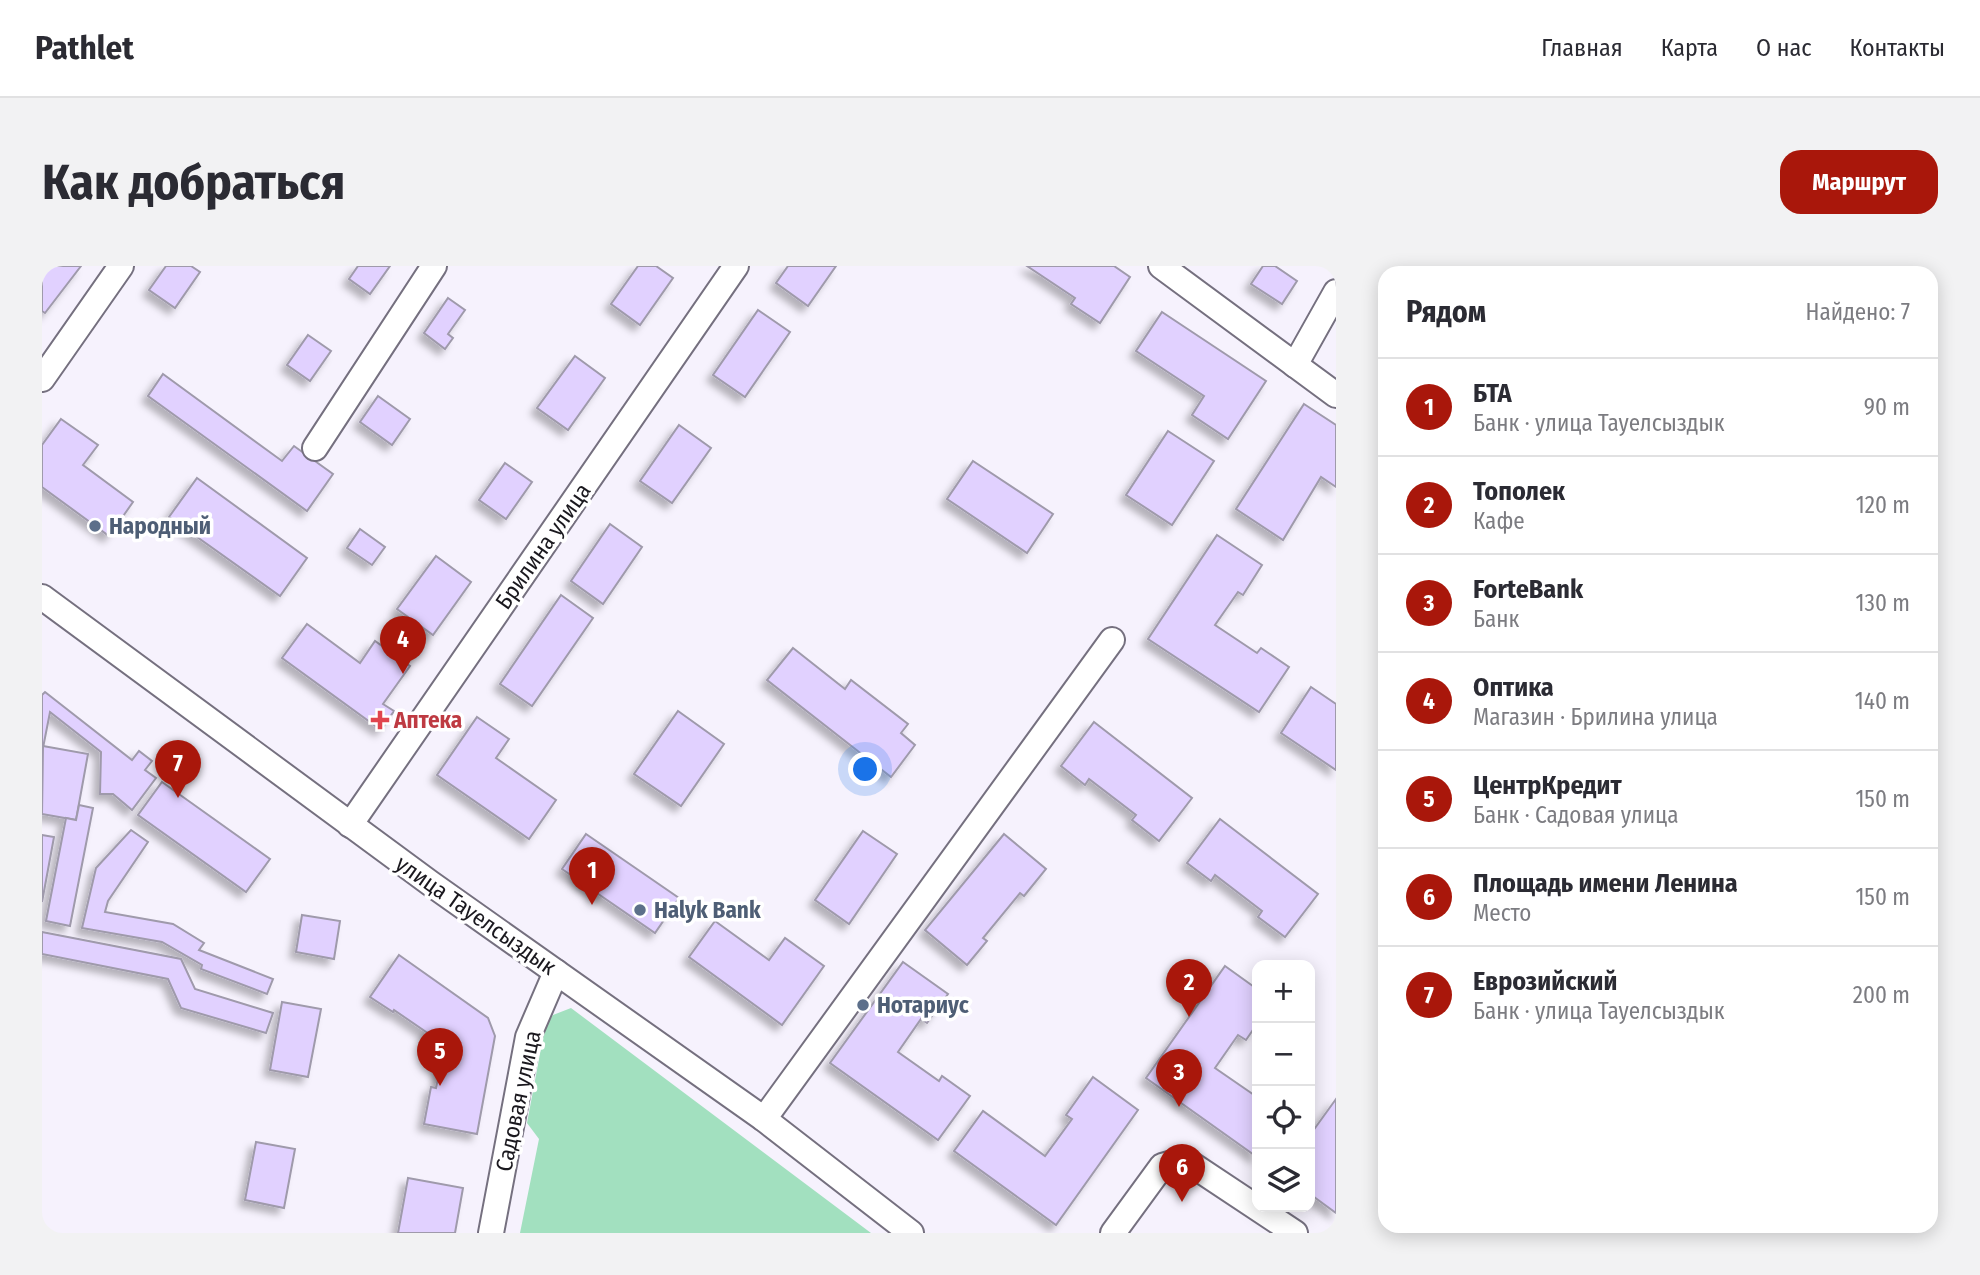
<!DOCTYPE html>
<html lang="ru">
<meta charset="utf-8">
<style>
:root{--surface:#fff;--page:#f2f2f3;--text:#2b2b33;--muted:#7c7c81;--line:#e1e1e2;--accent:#a9170b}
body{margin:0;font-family:"Fira Sans Condensed",sans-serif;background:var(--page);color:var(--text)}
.controls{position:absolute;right:21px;bottom:21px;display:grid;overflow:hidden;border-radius:14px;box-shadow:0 4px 18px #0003}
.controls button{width:63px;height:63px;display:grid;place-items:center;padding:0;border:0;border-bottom:2px solid var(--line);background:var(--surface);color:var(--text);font:35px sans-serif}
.you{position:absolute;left:824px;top:504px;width:24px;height:24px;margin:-18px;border:5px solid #fff;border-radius:50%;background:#1a73e8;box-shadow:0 0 0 10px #1a73e833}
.badge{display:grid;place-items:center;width:46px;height:46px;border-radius:50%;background:var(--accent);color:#fff;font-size:23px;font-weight:700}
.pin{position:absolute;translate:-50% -58px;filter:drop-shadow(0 2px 4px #0008)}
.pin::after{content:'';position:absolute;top:37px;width:24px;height:21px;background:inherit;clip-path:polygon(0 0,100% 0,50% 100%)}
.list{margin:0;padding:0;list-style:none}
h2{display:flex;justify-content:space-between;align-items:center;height:91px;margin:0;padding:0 28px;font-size:30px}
h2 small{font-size:23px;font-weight:400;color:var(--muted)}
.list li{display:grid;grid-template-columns:46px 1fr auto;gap:21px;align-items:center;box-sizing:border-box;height:98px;padding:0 28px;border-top:2px solid var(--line)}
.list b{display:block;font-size:26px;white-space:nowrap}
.list p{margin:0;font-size:23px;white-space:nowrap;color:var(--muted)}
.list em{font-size:23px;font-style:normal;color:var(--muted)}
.icon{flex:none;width:38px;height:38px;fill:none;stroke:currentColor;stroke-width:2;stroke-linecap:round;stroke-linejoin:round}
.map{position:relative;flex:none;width:1294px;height:967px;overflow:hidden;border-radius:21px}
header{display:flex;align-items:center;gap:42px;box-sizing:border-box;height:98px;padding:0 35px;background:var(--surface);border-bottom:2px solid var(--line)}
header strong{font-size:33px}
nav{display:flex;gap:38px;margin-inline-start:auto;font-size:24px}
.intro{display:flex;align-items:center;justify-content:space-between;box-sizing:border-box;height:168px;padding:0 42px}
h1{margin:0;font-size:49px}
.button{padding:18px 32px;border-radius:21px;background:var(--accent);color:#fff;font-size:24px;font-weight:700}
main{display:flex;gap:42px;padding:0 42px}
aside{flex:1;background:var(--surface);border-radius:21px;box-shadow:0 4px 18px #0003}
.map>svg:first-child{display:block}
</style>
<header>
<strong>Pathlet</strong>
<nav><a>Главная</a><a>Карта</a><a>О нас</a><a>Контакты</a></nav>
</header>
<div class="intro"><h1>Как добраться</h1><a class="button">Маршрут</a></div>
<main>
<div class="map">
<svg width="1294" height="967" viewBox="0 0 1294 967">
<defs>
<filter id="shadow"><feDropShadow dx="-6" dy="6" stdDeviation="3.5" flood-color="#0004"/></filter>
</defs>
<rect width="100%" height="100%" fill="#f6f2fd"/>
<!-- green -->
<path fill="#a2e0bf" d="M529 742 829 967H478L497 873 485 857 503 761 511 749Z"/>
<!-- building -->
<g fill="#e1d1ff" stroke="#9f9aab" stroke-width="2" filter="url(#shadow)">
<path d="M0 0H39L3 47 0 45Z"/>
<path d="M124 0H149L158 6 133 42 107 24Z"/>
<path d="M316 0H348L328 28 307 13Z"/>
<path d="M596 0H614L631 12 598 59 569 38Z"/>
<path d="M746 0H794L766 40 734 17Z"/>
<path d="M985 0H1072L1088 11 1058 57 1029 38 1033 32Z"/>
<path d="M1221 0H1233L1255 15 1240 38 1209 18Z"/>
<path d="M406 32 423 44 406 68 411 72 403 83 382 67Z"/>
<path d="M716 44 748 66 703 131 671 109Z"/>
<path d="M1120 46 1224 115 1186 173 1150 149 1162 130 1094 85Z"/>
<path d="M266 69 289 85 268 115 245 99Z"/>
<path d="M533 90 563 112 526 164 495 142Z"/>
<path d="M121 108 240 195 252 180 291 208 265 245 106 130Z"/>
<path d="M336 130 368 153 350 179 318 156Z"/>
<path d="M1262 138 1294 159V221L1279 211 1241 274 1194 243Z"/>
<path d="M19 153 56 179 41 199 91 236 67 270 0 221V179Z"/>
<path d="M637 159 669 182 630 237 598 215Z"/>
<path d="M1126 165 1172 195 1130 259 1084 229Z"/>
<path d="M931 195 1011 248 985 287 905 233Z"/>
<path d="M463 197 490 216 464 253 437 234Z"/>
<path d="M155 212 265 292 238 330 127 251Z"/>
<path d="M568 258 600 281 561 338 529 315Z"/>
<path d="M318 263 343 281 330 299 305 282Z"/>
<path d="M1175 269 1220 299 1201 329 1196 326 1173 359 1215 387 1219 382 1247 401 1217 446 1106 373Z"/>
<path d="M394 290 429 316 391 369 355 343Z"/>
<path d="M519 329 551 352 490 440 458 418Z"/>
<path d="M265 358 318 397 333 375 368 400 341 438 352 445 339 464 240 392Z"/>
<path d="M751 382 803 423 809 414 866 458 859 467 873 479 849 511 725 414Z"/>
<path d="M1269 421 1294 438V504L1239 467Z"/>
<path d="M3 426 90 494 97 485 110 495 103 504 114 512 90 544 71 528H58L59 486 8 446 0 487V429Z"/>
<path d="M636 445 682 478 639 540 592 508Z"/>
<path d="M435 451 467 473 454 492 514 534 487 573 395 509Z"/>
<path d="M1052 456 1150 532 1117 575 1090 554 1094 549 1047 513 1043 519 1019 500Z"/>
<path d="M1 480 46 488 34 554 0 548Z"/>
<path d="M120 516 228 593 204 626 96 549Z"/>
<path d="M37 539 51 542 28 660 4 655 24 552 34 554Z"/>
<path d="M1178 553 1276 628 1243 671 1216 651 1220 645 1173 609 1169 615 1145 597Z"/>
<path d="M89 564 106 576 66 635 63 646 131 658 162 677 157 684 231 713 225 728 159 703 160 699 120 676 40 662 54 602Z"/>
<path d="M821 565 855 588 807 658 773 634Z"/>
<path d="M544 568 637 632 613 667 520 603Z"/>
<path d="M962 568 1004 603 982 630 978 627 941 672 945 675 925 699 883 664Z"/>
<path d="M0 569 12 571 0 636Z"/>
<path d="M260 649 298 655 292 693 254 686Z"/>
<path d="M673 655 727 694 743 672 782 700 740 759 647 691Z"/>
<path d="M0 666 139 693 153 723 231 747 224 767 139 742 126 713 0 688Z"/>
<path d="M357 689 446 752 453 770 435 868 382 858 389 821 394 822 403 779 352 744 351 746 328 731Z"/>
<path d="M861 696 906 728 885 757 879 753 856 786 897 815 900 810 928 830 896 874 788 797Z"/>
<path d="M1183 700 1215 723V758L1204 774 1196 769 1173 802 1215 831V891L1104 812Z"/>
<path d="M240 736 279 743 266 811 228 804Z"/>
<path d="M1051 811 1096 844 1014 959 912 885 941 845 1003 890 1030 853 1024 849Z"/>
<path d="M1294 833V947L1268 928V869Z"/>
<path d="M214 876 253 883 242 942 203 934Z"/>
<path d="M366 912 421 922 413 967H356Z"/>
</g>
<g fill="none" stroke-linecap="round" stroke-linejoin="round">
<!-- minor casing -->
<g stroke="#75707f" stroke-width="28">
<g id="minor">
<path d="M1119 0 1294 129"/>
<path d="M1253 99 1294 26"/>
<path d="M0 113 79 0"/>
<path d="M273 182 392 0"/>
<path d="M0 331 388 617 722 853 869 967"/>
<path d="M308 559 694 0"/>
<path d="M722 853 1070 374"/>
<path d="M449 967 486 771 514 706"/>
<path d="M1071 967 1120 900 1134 896 1149 898 1253 967"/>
</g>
</g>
<!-- minor -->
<use href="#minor" stroke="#fff" stroke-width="24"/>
</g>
<!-- markers -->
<g fill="#5c6f8a" stroke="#fff" stroke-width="2.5">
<circle cx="53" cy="260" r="7"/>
<circle cx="598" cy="644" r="7"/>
<circle cx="821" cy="739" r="7"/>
</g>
<path fill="#e0444e" stroke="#fff" stroke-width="2.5" d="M334.5 443.5h7v7h7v7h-7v7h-7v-7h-7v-7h7z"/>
<g text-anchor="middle" stroke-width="7" stroke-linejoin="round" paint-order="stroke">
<!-- service labels -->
<g font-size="23" font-weight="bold" fill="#4e5e75" stroke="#fff" text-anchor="start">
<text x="67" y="268">Народный</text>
<text x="612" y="652">Halyk Bank</text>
<text x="835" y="747">Нотариус</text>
</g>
<!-- street labels -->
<g font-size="23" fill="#1a181e" stroke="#fff">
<text transform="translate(501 280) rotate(-55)" y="8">Брилина улица</text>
<text transform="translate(434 649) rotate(35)" y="8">улица Тауелсыздык</text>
<text transform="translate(476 835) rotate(-78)" y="8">Садовая улица</text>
</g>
<!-- health labels -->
<g font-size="23" font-weight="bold" fill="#be3a42" stroke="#fff" text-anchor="start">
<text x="352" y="462">Аптека</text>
</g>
</g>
</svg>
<div class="controls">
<button>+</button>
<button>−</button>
<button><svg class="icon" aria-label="locate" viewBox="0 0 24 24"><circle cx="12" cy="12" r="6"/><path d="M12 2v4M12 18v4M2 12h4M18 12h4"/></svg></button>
<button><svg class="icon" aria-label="layers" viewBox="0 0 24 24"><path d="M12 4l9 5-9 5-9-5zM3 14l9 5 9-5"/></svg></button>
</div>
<div class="you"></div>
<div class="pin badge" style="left:550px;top:639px">1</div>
<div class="pin badge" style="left:1147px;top:751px">2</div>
<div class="pin badge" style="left:1137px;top:841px">3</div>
<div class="pin badge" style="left:361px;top:408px">4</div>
<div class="pin badge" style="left:398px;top:820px">5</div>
<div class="pin badge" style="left:1140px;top:936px">6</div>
<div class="pin badge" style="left:136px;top:532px">7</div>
</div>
<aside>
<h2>Рядом<small>Найдено: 7</small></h2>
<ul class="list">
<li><span class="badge">1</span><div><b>БТА</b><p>Банк · улица Тауелсыздык</p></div><em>90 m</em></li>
<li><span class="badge">2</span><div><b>Тополек</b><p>Кафе</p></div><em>120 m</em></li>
<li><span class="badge">3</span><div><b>ForteBank</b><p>Банк</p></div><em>130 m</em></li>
<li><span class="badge">4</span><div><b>Оптика</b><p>Магазин · Брилина улица</p></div><em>140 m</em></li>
<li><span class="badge">5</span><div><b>ЦентрКредит</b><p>Банк · Садовая улица</p></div><em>150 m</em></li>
<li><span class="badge">6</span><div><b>Площадь имени Ленина</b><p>Место</p></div><em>150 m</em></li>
<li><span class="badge">7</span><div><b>Еврозийский</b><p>Банк · улица Тауелсыздык</p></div><em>200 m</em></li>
</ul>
</aside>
</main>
